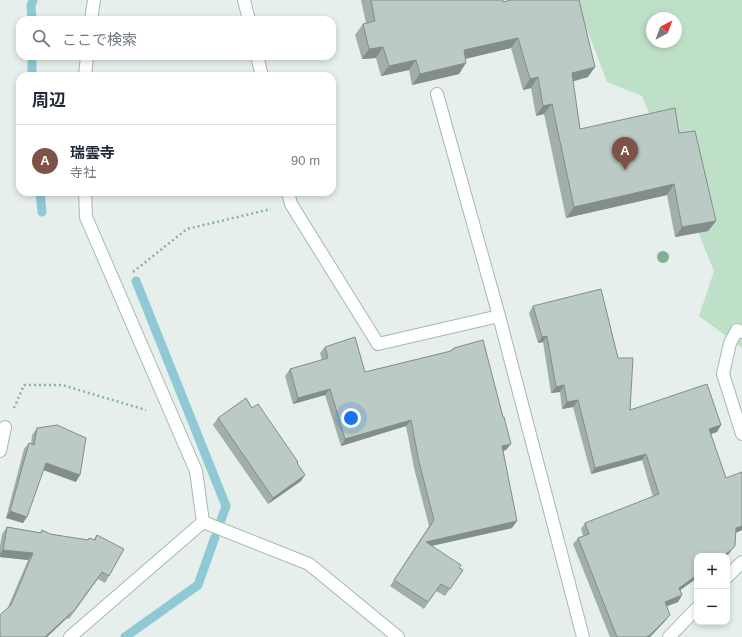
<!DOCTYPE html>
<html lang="ja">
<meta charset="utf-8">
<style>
:root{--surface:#fff;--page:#f6f6f7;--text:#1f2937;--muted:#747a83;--line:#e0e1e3;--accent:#7f5249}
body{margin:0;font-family:Helvetica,"Noto Sans JP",sans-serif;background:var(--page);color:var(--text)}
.controls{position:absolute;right:12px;bottom:12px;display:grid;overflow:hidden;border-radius:8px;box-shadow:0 2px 6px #0003}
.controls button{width:36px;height:36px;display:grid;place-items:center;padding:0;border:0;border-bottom:1px solid var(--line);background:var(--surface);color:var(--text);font:20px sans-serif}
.compass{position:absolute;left:646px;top:12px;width:36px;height:36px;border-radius:50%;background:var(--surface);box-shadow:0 2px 6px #0003;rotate:41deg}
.you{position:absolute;left:351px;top:418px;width:14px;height:14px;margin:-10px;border:3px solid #fff;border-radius:50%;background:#1a73e8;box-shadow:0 0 0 6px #1a73e833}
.badge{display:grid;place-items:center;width:26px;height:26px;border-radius:50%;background:var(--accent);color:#fff;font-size:13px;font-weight:700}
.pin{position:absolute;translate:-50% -33px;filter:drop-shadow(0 1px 2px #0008)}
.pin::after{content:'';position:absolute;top:21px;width:14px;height:12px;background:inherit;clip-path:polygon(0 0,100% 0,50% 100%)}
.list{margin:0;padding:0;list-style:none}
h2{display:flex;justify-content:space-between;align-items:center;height:52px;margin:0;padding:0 16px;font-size:17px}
h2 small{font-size:13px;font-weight:400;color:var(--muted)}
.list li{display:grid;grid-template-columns:26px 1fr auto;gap:12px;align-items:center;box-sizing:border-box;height:72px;padding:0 16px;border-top:1px solid var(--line)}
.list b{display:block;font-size:15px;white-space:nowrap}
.list p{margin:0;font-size:13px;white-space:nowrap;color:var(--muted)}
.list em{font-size:13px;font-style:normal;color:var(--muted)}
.icon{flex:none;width:22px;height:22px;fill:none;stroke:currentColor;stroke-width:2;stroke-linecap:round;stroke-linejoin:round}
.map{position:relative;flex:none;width:742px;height:637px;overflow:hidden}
.search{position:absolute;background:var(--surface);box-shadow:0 2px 6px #0003;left:16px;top:16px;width:320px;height:44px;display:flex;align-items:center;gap:10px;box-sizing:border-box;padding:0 14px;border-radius:12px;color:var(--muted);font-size:15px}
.panel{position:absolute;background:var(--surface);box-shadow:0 2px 6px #0003;left:16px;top:72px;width:320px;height:124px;border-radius:12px}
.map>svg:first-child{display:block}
</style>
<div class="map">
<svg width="742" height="637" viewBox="0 0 742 637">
<rect width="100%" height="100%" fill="#e6efeb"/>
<!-- green -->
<path fill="#bfe0c8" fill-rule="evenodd" d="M576 0H742V348L699 316 714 271 642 96 607 82ZM652 18H676V42H652Z"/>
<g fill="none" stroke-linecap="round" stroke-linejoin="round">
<!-- stream -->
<g stroke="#8ec9d4" stroke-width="9">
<path d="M32 20 31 6 33 0"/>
<path d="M32 56V76"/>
<path d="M40 192 42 212"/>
<path d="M136 281 226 506 221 520"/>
<path d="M125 637 198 585 215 537"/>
</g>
<!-- service casing -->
<g stroke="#a8b8b2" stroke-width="14">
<g id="service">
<path d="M244 0 249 20"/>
<path d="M257 56 262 76"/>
<path d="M437 94 499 316"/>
<path d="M288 192 291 204 378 344 499 316 583 637"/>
<path d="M723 374 730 343 737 330 742 332"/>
<path d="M0 451 5 427"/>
<path d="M203 522 309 564 398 637"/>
</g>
</g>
<!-- minor casing -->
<g stroke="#a8b8b2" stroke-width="14">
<g id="minor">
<path d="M91 20 94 0"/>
<path d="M85 76 87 56"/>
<path d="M723 374 742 434"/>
<path d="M727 577 742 562"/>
<path d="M70 637 203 522 196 471 86 217 85 192"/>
<path d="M669 637 697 608"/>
</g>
</g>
<!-- path -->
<g stroke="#86b3a5" stroke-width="2.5" stroke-dasharray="2 3" stroke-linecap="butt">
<path d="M133 272 187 229 271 209"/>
<path d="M14 408 24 385H62L146 410"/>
</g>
<!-- service -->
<use href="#service" stroke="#fff" stroke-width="12"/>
<!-- minor -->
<use href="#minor" stroke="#fff" stroke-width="12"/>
</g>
<!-- trees -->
<circle fill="#80af93" cx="663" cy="257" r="6"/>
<!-- wall -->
<g fill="#a1aea9">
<path d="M361 0H503V2L588 77 573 81 580 129 679 133 716 221 708 231 675 237 667 195 566 218 544 114 536 116 531 88 523 90 511 48 465 59 459 74 412 85 409 70 381 76 376 58 362 59 355 35 363 24 366 23Z"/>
<path d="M533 306 630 410 721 425 717 432 711 434 742 530 735 533 697 578 680 590 682 595 678 602 666 606 665 621 650 637H610L573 544 578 538 583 536 581 529 585 523 653 497 642 460 591 474 573 407 562 409 560 392 551 393 543 342 538 343 529 313Z"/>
<path d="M325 347 365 372 450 351 454 348 506 450 503 451 512 528 432 546 463 570 445 596 436 591 424 609 390 586 429 526 414 468 406 426 341 446 325 395 293 404 285 376 290 369 322 360 320 353Z"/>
<path d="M252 408 298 462 297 464 301 481 268 504 213 425 218 418Z"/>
<path d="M37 428 76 482 43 470 23 523 6 518 24 449 29 443 31 444 32 435Z"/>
<path d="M7 527 40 533 42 530 50 534 87 540H93L97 535 109 576 105 583 98 579 69 619 67 618 47 637H0L8 607 28 560 0 557V546L2 534Z"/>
</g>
<!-- shaded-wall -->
<g fill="#838d89">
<path d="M518 38 511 48 456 61 464 50Z"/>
<path d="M383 47 376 58 362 59 369 49Z"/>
<path d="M416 60 409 70 381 76 389 66Z"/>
<path d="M466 63 459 74 412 85 420 74Z"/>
<path d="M595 67 588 77 564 84 572 73Z"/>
<path d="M538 77 531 88 523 90 530 79Z"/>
<path d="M552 104 544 114 536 116 543 106Z"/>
<path d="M674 184 667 195 566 218 574 207Z"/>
<path d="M716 221 708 231 675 237 682 227Z"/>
<path d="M547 336 543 342 538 343 542 337Z"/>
<path d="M564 385 560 392 551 393 556 387Z"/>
<path d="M330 389 325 395 293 404 298 398Z"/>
<path d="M578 400 573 407 562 409 567 402Z"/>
<path d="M411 420 406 426 341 446 345 439Z"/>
<path d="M721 425 717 432 705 436 709 429Z"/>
<path d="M511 444 506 450 498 452 502 446Z"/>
<path d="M646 454 642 460 591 474 595 468Z"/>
<path d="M46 463 80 475 76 482 41 469Z"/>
<path d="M305 475 301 481 268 504 273 498Z"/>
<path d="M10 511 27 517 23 523 6 518Z"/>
<path d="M517 521 512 528 421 548 426 542Z"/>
<path d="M742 526V530L731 535 736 528Z"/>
<path d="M735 546 727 556H723Z"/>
<path d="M3 550 33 553 28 560 0 557V554Z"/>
<path d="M697 575V578L675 594 679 588Z"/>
<path d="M682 595 678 602 660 609 665 602Z"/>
<path d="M72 612 67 618 47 637H45Z"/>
<path d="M670 615 665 621 650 637H646Z"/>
</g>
<!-- building -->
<g fill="#bbcac4" stroke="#838d89">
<path d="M371 0H503V2L511 0H579L595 67 572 73 580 129 675 108 679 133 695 131 716 221 682 227 674 184 574 207 552 104 543 106 538 77 530 79 518 38 464 50 466 63 420 74 416 60 389 66 383 47 369 49 363 24 375 21Z"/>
<path d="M601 289 618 358H633L630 410 707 384 721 425 709 429 726 478 742 472V526L736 528 735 546 731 550 723 556H697V575L679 588 682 595 665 602 670 615 650 635 646 637H617L578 538 589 534 585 523 659 494 646 454 595 468 578 400 567 402 564 385 556 387 547 336 542 337 533 306Z"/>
<path d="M355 337 365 372 451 351V350L454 349V348L483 340 503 417H504L511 444 502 446 517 521 426 542 461 565 459 568 463 570 450 589 441 584 428 602 394 580 434 520 419 462 411 420 345 439 330 389 298 398 290 369 328 358 325 347Z"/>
<path d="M246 398 252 408 258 404 298 462 297 463 305 475 273 498 218 418Z"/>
<path d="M57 425 86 438 80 475 46 463 27 517 10 511 29 443 34 445 37 428Z"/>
<path d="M7 527 41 533 42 530 50 534 88 540 89 538 95 540 97 535 124 549 109 576 102 572 73 612H72L45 637H0V615L11 605 33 553 3 550Z"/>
</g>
</svg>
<div class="controls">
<button>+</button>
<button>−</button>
</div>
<svg class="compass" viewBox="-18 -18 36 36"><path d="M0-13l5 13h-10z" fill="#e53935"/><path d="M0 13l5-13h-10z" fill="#747a83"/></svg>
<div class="you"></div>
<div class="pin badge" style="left:625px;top:170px">A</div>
<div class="search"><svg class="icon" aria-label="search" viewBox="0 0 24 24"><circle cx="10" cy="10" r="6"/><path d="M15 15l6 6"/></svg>ここで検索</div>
<section class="panel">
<h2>周辺<small></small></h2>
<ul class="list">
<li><span class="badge">A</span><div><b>瑞雲寺</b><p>寺社</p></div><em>90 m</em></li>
</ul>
</section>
</div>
